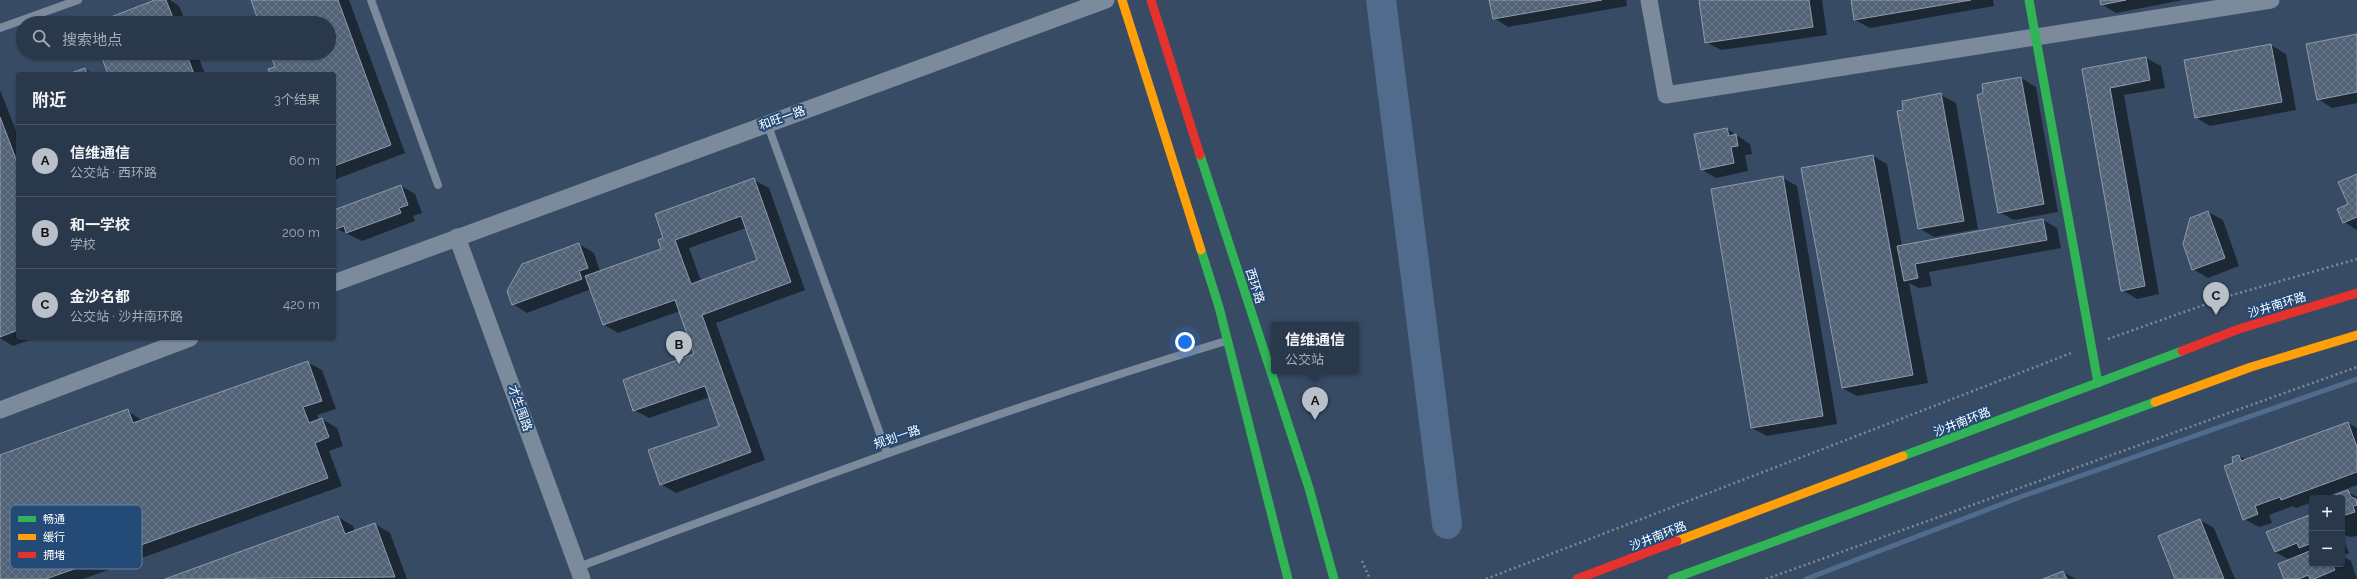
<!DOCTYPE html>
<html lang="zh">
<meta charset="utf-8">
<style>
:root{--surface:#29384b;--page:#313f52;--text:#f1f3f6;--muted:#a5acb5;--line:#455263;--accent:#b9c0c9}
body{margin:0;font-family:Raleway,"Noto Sans SC",sans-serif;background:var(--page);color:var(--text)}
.controls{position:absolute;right:12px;bottom:12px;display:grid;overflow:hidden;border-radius:4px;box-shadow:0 1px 3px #0004}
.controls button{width:36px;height:36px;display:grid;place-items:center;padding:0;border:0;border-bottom:1px solid var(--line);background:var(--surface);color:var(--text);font:20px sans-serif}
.you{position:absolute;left:1185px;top:342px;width:14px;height:14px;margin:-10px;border:3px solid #fff;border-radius:50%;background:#1a73e8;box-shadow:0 0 0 6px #1a73e833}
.badge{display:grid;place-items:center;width:26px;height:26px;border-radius:50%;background:var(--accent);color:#111;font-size:13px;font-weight:700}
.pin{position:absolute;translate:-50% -33px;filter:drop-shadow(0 1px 2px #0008)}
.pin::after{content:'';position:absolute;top:21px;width:14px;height:12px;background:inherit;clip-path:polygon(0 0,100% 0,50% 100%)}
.popup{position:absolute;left:1271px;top:322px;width:88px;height:52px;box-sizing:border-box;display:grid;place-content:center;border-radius:4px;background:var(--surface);filter:drop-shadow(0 1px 3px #0005);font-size:13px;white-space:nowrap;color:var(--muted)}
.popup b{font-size:15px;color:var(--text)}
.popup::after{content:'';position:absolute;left:50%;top:100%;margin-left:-8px;border:8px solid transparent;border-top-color:var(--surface)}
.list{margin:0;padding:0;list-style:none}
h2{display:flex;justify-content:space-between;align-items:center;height:52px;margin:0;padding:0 16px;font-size:17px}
h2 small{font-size:13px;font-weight:400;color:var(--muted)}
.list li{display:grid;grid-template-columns:26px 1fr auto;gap:12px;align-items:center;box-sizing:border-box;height:72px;padding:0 16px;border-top:1px solid var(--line)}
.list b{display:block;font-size:15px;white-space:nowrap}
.list p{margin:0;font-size:13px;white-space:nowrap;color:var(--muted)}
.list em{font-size:13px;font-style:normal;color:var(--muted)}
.icon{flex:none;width:22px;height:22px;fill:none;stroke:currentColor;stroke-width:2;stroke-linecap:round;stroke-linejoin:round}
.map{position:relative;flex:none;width:2357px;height:579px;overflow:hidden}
.search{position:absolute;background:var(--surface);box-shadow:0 1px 3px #0004;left:16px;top:16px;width:320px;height:44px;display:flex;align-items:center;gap:10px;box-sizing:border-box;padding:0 14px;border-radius:22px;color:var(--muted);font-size:15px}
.panel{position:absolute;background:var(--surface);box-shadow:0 1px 3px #0004;left:16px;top:72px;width:320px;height:268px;border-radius:4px}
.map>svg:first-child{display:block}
</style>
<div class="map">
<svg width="2357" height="579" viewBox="0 0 2357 579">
<defs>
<pattern id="building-cross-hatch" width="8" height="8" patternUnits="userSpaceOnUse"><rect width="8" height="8" fill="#526377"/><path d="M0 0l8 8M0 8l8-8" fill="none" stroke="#6c7a8b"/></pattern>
</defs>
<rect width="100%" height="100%" fill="#374b64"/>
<!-- shadow -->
<g fill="#0007" fill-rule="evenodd">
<path d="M158 0H170L179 6 186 23H96Z"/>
<path d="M252 0H349L405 153 334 180V74H271L277 67 271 53H329V23H260Z"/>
<path d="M1490 0H1626L1627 6 1508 27 1494 18Z"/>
<path d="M1700 0H1822L1827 35 1721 50 1706 42Z"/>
<path d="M1852 0H1993L1994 6 1870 28 1855 20Z"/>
<path d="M2101 0H2183L2116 13 2101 4Z"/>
<path d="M2357 35V103L2332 108 2318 99Z"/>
<path d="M2271 45 2286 54 2296 110 2210 126 2195 117Z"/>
<path d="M101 53H197L205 74H109Z"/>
<path d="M2146 58 2161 66 2165 88 2124 95 2159 294 2137 299 2122 290 2083 69Z"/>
<path d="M85 69 93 74H71Z"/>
<path d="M2021 78 2036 87 2058 212 2014 220 1999 212Z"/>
<path d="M0 90 18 136V338H34L13 346 0 338Z"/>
<path d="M1941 95 1956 103 1978 229 1934 237 1919 228 1904 110Z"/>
<path d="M1727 129 1750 144 1752 154 1745 155 1748 171 1716 178 1701 169Z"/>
<path d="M1873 156 1887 164 1902 246 2043 220 2057 228 2061 248 1929 272 1932 286 1919 288 1909 283 1928 383 1857 396 1842 388Z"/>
<path d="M2357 176V230L2344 222Z"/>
<path d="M1783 178 1797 186 1837 424 1767 436 1752 428Z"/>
<path d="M754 180 769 188 805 290 716 323 765 460 676 493 661 484 720 426 710 397 649 418 634 410 695 355 680 311 618 333 603 324 591 289 527 313 513 304 579 244 594 253 600 271 662 249 665 238ZM746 228 758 261 701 281 689 248Z"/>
<path d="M401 186 415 194 422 213 413 216 415 221 362 241 337 229 334 211Z"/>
<path d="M2208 212 2223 220 2239 266 2208 278 2193 269 2191 218Z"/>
<path d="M307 362 322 370 336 409 317 415 319 420 322 419 337 428 343 446 329 451 342 486 83 579H0V456L128 411 143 421Z"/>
<path d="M2348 423 2357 428V485L2322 498H2312V502L2296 508 2293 506 2269 515 2272 523 2259 527 2244 519 2235 463 2239 456 2247 460Z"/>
<path d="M2348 492 2357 497V536L2349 537 2342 533V498H2330Z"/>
<path d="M2312 515V564H2342V556L2351 561 2357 579H2285L2290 560 2275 552Z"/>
<path d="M338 517 353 526 355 532 375 524 390 533 407 579H168Z"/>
<path d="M2200 520 2214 528 2235 579H2176Z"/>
<path d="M2342 536 2349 553 2342 556Z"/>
<path d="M2063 572 2076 579H2045Z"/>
</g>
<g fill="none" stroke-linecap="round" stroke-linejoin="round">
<!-- stream -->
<path stroke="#506b8b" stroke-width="5" d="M1806 579 2023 496 2357 379"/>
<!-- river -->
<path stroke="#506b8b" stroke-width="30" d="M1381 0 1447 524"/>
</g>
<!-- building -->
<g fill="url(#building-cross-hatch)" stroke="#8e9bab" fill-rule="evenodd">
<path d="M155 0H166L175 23H95Z"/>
<path d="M251 0H338L391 145 334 166V74H270L268 69 275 67 270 53H329V23H259Z"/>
<path d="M1489 0H1602L1493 19Z"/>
<path d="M1699 0H1809L1813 27 1705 43Z"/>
<path d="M1851 0H1971L1854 20Z"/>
<path d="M2100 0H2126L2101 5Z"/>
<path d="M2357 34V92L2317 100 2306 44Z"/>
<path d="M2271 44 2282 102 2195 118 2184 60Z"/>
<path d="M100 53H186L194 74H108Z"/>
<path d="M2146 57 2150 80 2110 88 2145 286 2121 291 2082 69Z"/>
<path d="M85 68 87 74H68Z"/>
<path d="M2021 77 2044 204 1998 213 1977 95 1983 93 1982 84Z"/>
<path d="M1941 93 1964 221 1918 229 1897 111 1903 110 1902 101Z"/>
<path d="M0 117 16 159 18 158V330L0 337Z"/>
<path d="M1727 128 1729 136 1736 134 1738 146 1731 147 1734 163 1701 170 1694 134Z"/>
<path d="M1873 155 1913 375 1842 388 1801 168Z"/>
<path d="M2357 174V217L2343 223 2337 209 2348 204 2338 182Z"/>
<path d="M1783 176 1823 416 1751 428 1711 189Z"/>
<path d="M754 178 791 282 702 315 751 452 660 485 648 450 719 426 705 386 633 411 623 380 694 354 675 300 603 325 585 276 661 249 658 240 663 238 655 214ZM741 216 757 260 691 284 675 240Z"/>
<path d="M401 185 408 205 399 208 401 213 346 233 344 226 336 229 334 210Z"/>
<path d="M2208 211 2225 258 2192 270 2183 244 2190 218Z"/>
<path d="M2043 219 2047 240 1915 264 1918 278 1904 281 1897 246Z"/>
<path d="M579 243 588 268 579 271 582 279 512 305 507 291 522 264Z"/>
<path d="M308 361 322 401 303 407 309 423 322 418 329 437 315 443 328 478 46 579H0V455L128 409 133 423Z"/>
<path d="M2348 422 2357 447V472L2281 500 2280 497 2255 506 2258 514 2243 520 2224 466 2233 463 2232 457 2239 455 2241 461Z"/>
<path d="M2348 490 2351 497 2356 499 2357 505 2353 506 2355 512 2342 516V498H2327Z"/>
<path d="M2312 514V543L2299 548 2297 543 2275 552 2266 532Z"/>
<path d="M338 516 345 534 375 523 395 577 165 579Z"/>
<path d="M2200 519 2224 579H2175L2158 536Z"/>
<path d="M2312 550V564H2332L2335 570 2314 579H2310L2308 575 2299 579H2284L2278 564Z"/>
<path d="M2063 571 2067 579H2043Z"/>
</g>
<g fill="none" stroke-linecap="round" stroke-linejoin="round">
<!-- path -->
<g stroke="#7b8b9b" stroke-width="2.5" stroke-dasharray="2 3" stroke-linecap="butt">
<path d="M2108 339 2229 296 2357 259"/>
<path d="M1362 561 1370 579"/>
<path d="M1486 579 2074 352"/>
<path d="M1766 579 2357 367"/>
</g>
<!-- lane -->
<g stroke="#7b8b9b" stroke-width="8">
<path d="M371 0 438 185"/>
<path d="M0 28 78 0"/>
<path d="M767 123 887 453"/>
<path d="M578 567C792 488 1007 407 1226 341"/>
</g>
<!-- street -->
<g stroke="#7b8b9b" stroke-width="17">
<path d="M1649 0 1666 95 2271 0"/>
<path d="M457 237 582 579"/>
<path d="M334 283 1106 0"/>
<path d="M0 410 190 338"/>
</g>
<!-- fast -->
<g stroke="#30b455" stroke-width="9">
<path d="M2029 0 2098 383"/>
<path d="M1200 155 1309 488 1334 579"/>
<path d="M1201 250 1219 307 1288 579"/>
<path d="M1903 456 2182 351"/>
<path d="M1672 579 2155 402"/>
</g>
<!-- slow -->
<g stroke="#ff9f0a" stroke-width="9">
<path d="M1122 0 1201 250"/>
<path d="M2155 402 2251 367 2357 335"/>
<path d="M1677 541 1903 456"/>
</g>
<!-- jam -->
<g stroke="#e5322d" stroke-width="9">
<path d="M1151 0 1200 155"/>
<path d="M2182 351 2239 329 2357 293"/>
<path d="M1577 579 1677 541"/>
</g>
</g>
<g text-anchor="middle" stroke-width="4" stroke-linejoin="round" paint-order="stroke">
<!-- street labels -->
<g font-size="12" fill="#fff" stroke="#244a77">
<text transform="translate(782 118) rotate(-20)" y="4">和旺一路</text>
<text transform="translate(1255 286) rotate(72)" y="4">西环路</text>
<text transform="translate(2277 305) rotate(-17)" y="4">沙井南环路</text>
<text transform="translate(520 408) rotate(70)" y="4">才生围路</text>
<text transform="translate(1962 422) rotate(-21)" y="4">沙井南环路</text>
<text transform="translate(897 437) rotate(-19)" y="4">规划一路</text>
<text transform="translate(1658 536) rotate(-21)" y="4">沙井南环路</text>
</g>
</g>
<!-- legend -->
<rect x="10" y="505" width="132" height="64" rx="6" fill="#244a77" stroke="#6680a0" stroke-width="1"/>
<rect x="18" y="516" width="18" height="6" fill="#30b455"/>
<rect x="18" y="534" width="18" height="6" fill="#ff9f0a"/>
<rect x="18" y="552" width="18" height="6" fill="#e5322d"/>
<g font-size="11" fill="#fff">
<text x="43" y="523">畅通</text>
<text x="43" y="541">缓行</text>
<text x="43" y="559">拥堵</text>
</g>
</svg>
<div class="controls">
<button>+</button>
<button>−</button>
</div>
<div class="you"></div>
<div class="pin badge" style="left:1315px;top:420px">A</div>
<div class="popup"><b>信维通信</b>公交站</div>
<div class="pin badge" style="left:679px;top:364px">B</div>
<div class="pin badge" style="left:2216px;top:315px">C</div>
<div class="search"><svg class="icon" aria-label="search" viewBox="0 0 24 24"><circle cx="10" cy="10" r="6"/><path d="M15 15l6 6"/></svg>搜索地点</div>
<section class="panel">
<h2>附近<small>3个结果</small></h2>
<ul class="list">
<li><span class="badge">A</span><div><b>信维通信</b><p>公交站 · 西环路</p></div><em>60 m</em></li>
<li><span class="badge">B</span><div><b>和一学校</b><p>学校</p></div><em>200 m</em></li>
<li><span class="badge">C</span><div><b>金沙名都</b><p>公交站 · 沙井南环路</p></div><em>420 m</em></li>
</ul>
</section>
</div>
